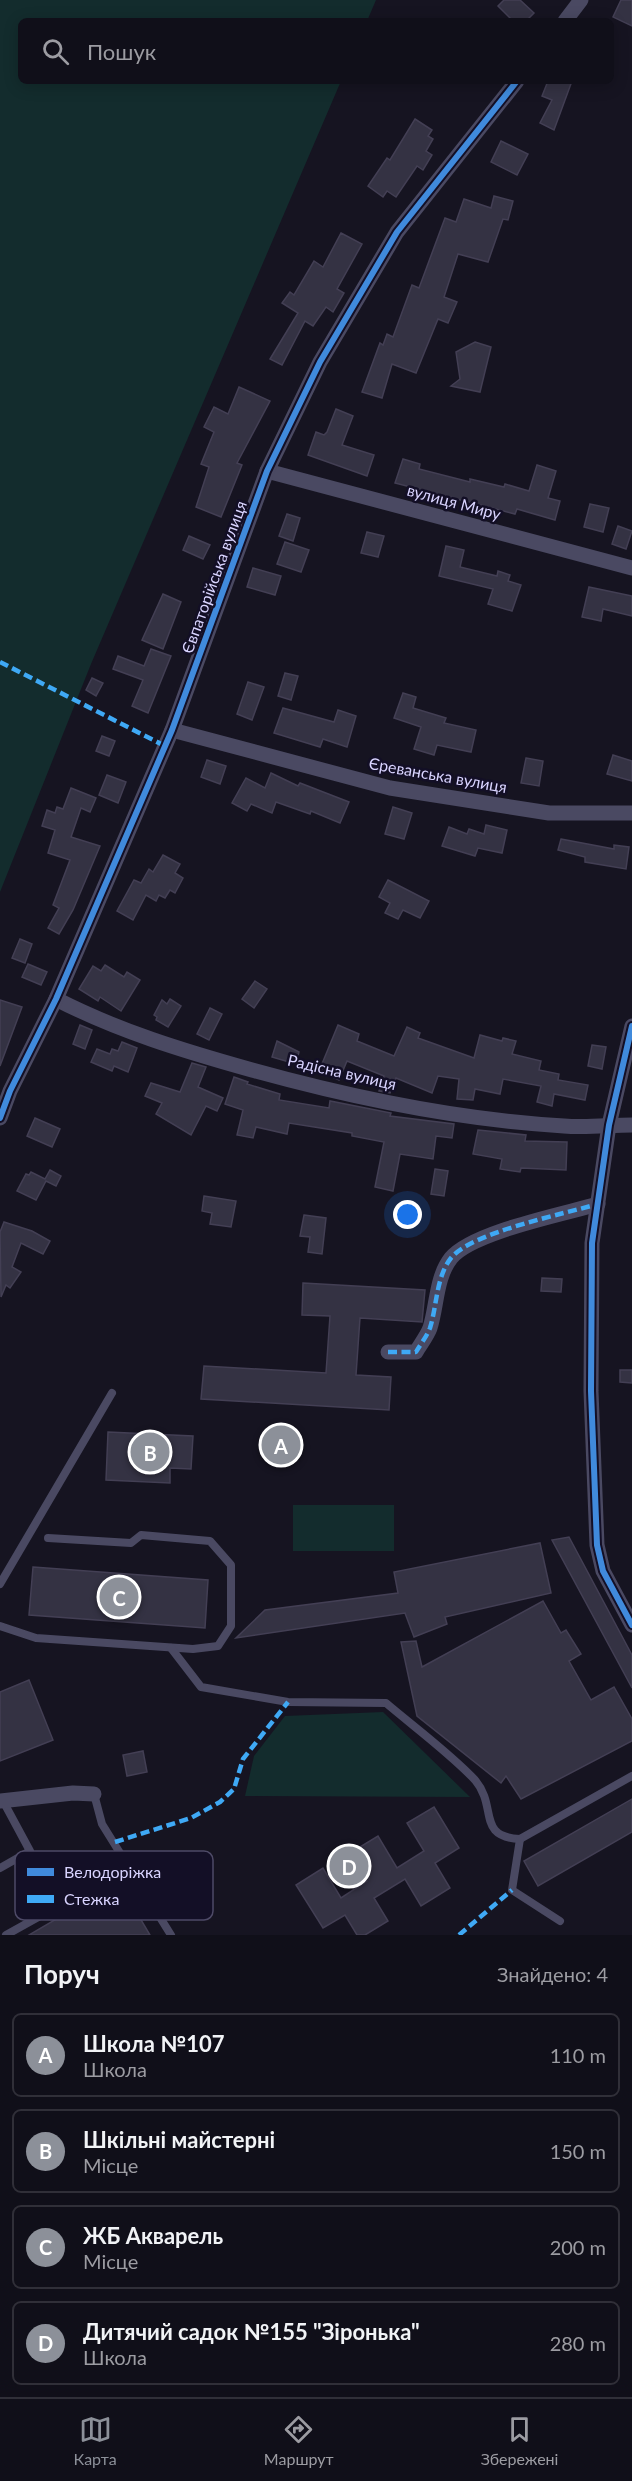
<!DOCTYPE html>
<html lang="uk">
<meta charset="utf-8">
<style>
:root{--surface:#100f19;--page:#191822;--text:#f1f3f6;--muted:#9c9ca2;--line:#302f38;--accent:#8c9099}
body{margin:0;font-family:Lato,sans-serif;background:var(--page);color:var(--text)}
.you{position:absolute;left:408px;top:1215px;width:21px;height:21px;margin:-15px;border:4px solid #fff;border-radius:50%;background:#1a73e8;box-shadow:0 0 0 9px #1a73e833}
.badge{display:grid;place-items:center;width:39px;height:39px;border-radius:50%;background:var(--accent);color:#fff;font-size:20px;font-weight:700}
.pin{position:absolute;translate:-50% -50%;border:3px solid #fff;box-shadow:0 2px 6px #0006}
.list{margin:0;padding:0;list-style:none}
h2{display:flex;justify-content:space-between;align-items:center;height:78px;margin:0;padding:0 24px;font-size:26px}
h2 small{font-size:20px;font-weight:400;color:var(--muted)}
.list li{display:grid;grid-template-columns:39px 1fr auto;gap:18px;align-items:center;box-sizing:border-box;height:84px;margin:0 12px 12px;padding:0 12px;border:2px solid var(--line);border-radius:9px}
.list b{display:block;font-size:22px;white-space:nowrap}
.list p{margin:0;font-size:20px;white-space:nowrap;color:var(--muted)}
.list em{font-size:20px;font-style:normal;color:var(--muted)}
.icon{flex:none;width:33px;height:33px;fill:none;stroke:currentColor;stroke-width:2;stroke-linecap:round;stroke-linejoin:round}
.map{position:relative;flex:none;width:632px;height:1935px;overflow:hidden}
.search{position:absolute;background:var(--surface);box-shadow:0 3px 15px #0003;left:18px;right:18px;top:18px;height:66px;display:flex;align-items:center;gap:15px;box-sizing:border-box;padding:0 21px;border-radius:9px;color:var(--muted);font-size:22px}
.sheet{height:462px;background:var(--surface)}
nav{display:flex;justify-content:space-around;align-items:center;box-sizing:border-box;height:84px;border-top:2px solid var(--line);background:var(--surface);font-size:16px;color:var(--muted)}
nav a{display:grid;justify-items:center;gap:3px}
nav .on{color:var(--accent)}
.map>svg:first-child{display:block}
</style>
<div class="map">
<svg width="632" height="1935" viewBox="0 0 632 1935">
<rect width="100%" height="100%" fill="#161421"/>
<!-- green -->
<g fill="#132c2d">
<path d="M0 0H376L367 21H21V81H341L91 664 0 892Z"/>
<rect x="293" y="1505" width="101" height="46"/>
<path d="M383 1712 470 1797 245 1796 254 1756 285 1716Z"/>
</g>
<!-- building -->
<g fill="#343243" stroke="#433f54" stroke-width="1.5">
<path d="M504 0H520L534 13 526 21H513L498 6Z"/>
<path d="M621 0H632V26L613 17Z"/>
<path d="M548 81H572L554 130 540 123 552 100 542 96Z"/>
<path d="M415 119 432 130 428 136 433 139 426 151 432 155 423 170 417 166 396 197 387 191 383 197 368 186 387 158 390 160Z"/>
<path d="M501 141 528 154 517 175 491 162Z"/>
<path d="M494 196 513 201 508 220 503 219 488 262 458 254 444 297 457 302 448 323 438 319 416 373 392 364 382 398 362 392 380 343 383 345 387 334 393 337 412 285 419 288 445 218 456 222 464 199 491 208Z"/>
<path d="M341 233 362 244 337 289 344 293 333 312 326 307 313 326 305 321 282 365 270 359 298 313 282 303 290 292 294 295 314 261 323 267Z"/>
<path d="M475 342 491 347 480 392 451 386 460 379 456 352Z"/>
<path d="M239 387 270 401 237 463 242 465 221 517 196 507 209 467 201 464 214 432 204 427 214 407 228 414Z"/>
<path d="M336 409 353 416 342 445 374 455 367 476 308 455 316 432 324 435 327 432Z"/>
<path d="M403 459 420 464 419 469 470 482V479L504 487 505 484 529 491 537 465 556 471 548 498 560 501 555 520 517 509 515 514 395 483Z"/>
<path d="M590 504 609 508 603 532 584 527Z"/>
<path d="M287 514 300 518 293 541 279 536Z"/>
<path d="M618 526 632 531 626 549 612 544Z"/>
<path d="M367 532 384 536 378 557 361 553Z"/>
<path d="M189 536 210 545 203 559 183 550Z"/>
<path d="M285 542 309 550 301 572 277 564Z"/>
<path d="M446 546 464 550 460 567 497 576 498 571 510 575 508 581 521 585 512 611 488 604 493 589 439 576Z"/>
<path d="M253 568 281 576 275 595 247 587Z"/>
<path d="M589 587 632 596V616L603 609 601 621 582 617Z"/>
<path d="M163 594 181 602 163 649 142 640Z"/>
<path d="M151 649 171 656 148 713 132 706 143 680 113 669 118 656 144 666Z"/>
<path d="M285 673 298 676 291 700 278 696Z"/>
<path d="M92 678 103 683 96 696 86 690Z"/>
<path d="M248 682 264 687 252 720 237 714Z"/>
<path d="M403 693 416 697 413 708 446 718 444 723 476 730 471 752 437 745 434 755 414 749 421 727 394 718Z"/>
<path d="M283 708 334 722 338 710 356 716 347 747 323 739 320 747 274 733Z"/>
<path d="M102 736 115 741 109 756 96 751Z"/>
<path d="M613 755 632 761V781L607 774Z"/>
<path d="M526 758 543 761 539 786 521 783Z"/>
<path d="M207 760 226 766 220 784 201 777Z"/>
<path d="M271 773 298 786 300 783 349 802 340 823 311 811 310 814 276 802 272 813 251 804 247 811 232 803 246 778 265 788Z"/>
<path d="M107 775 126 782 118 803 99 795Z"/>
<path d="M71 788 96 798 90 812 81 808 71 837 100 846 73 910 59 934 48 928 59 908 53 905 70 860 48 853 55 830 42 826 47 810 55 813 57 807 63 809Z"/>
<path d="M393 807 412 813 404 839 385 834Z"/>
<path d="M486 825 507 830 502 853 478 848 475 856 442 846 449 827 467 834 469 829 484 834Z"/>
<path d="M561 839 614 849V845L629 847 626 869 585 862V857L558 850Z"/>
<path d="M163 855 180 864 175 873 183 878 175 893 170 890 165 898 159 895 156 901 146 895 133 920 117 911 134 880 141 883 149 869 153 872Z"/>
<path d="M388 880 429 901 420 918 403 910 398 919 385 913 390 903 379 897Z"/>
<path d="M20 939 32 944 25 963 12 958Z"/>
<path d="M28 964 47 972 41 985 22 977Z"/>
<path d="M105 965 124 977 127 972 140 980 121 1011 100 997 98 1001 79 989 93 966 101 971Z"/>
<path d="M255 981 267 989 254 1008 242 999Z"/>
<path d="M170 999 181 1006 168 1027 156 1020 157 1017 154 1015 162 1000 167 1004Z"/>
<path d="M0 1000 22 1007 0 1066Z"/>
<path d="M210 1008 222 1014 209 1040 197 1034Z"/>
<path d="M80 1025 92 1030 85 1049 73 1044Z"/>
<path d="M338 1025 359 1034 357 1041 394 1056 407 1027 420 1033 418 1038 474 1058 480 1035 502 1041 503 1038 516 1041 512 1054 541 1061 539 1070 559 1074 558 1080 588 1085 585 1100 554 1094 552 1106 537 1102 541 1086 503 1079 500 1094 475 1089 473 1100 457 1099 459 1079 438 1076 432 1093 396 1078 390 1093 379 1091 384 1076 347 1061 339 1080 319 1071Z"/>
<path d="M277 1041 299 1052 296 1064 272 1057Z"/>
<path d="M122 1042 137 1048 128 1072 114 1066 112 1071 91 1062 97 1049 110 1054 112 1049 118 1051Z"/>
<path d="M592 1045 606 1047 602 1069 588 1066Z"/>
<path d="M192 1063 206 1067 198 1087 223 1098 217 1111 206 1106 191 1135 156 1114 162 1103 145 1096 151 1083 180 1092Z"/>
<path d="M234 1077 248 1082 247 1084 280 1094 279 1100 329 1108 330 1101 391 1113 390 1116 454 1124 452 1138 436 1136 433 1159 400 1154 393 1191 375 1187 384 1142 352 1136V1133L289 1123 287 1134 256 1127 253 1138 237 1135 243 1110 225 1104Z"/>
<path d="M35 1118 60 1129 52 1147 27 1136Z"/>
<path d="M478 1130 526 1135 525 1141 567 1142 566 1170 521 1168 520 1172 500 1169 502 1159 473 1154Z"/>
<path d="M435 1169 448 1171 444 1196 431 1194Z"/>
<path d="M50 1170 61 1176 56 1186 46 1181 36 1200 17 1191 26 1174 29 1175 31 1172 45 1179Z"/>
<path d="M204 1196 236 1201 231 1227 210 1224 212 1213 202 1211Z"/>
<path d="M304 1215 326 1218 322 1254 308 1252 310 1237 300 1236Z"/>
<path d="M4 1222 32 1231 50 1241 43 1254 21 1243 12 1267 21 1272 10 1288 6 1285 1 1297 0 1232Z"/>
<path d="M542 1278 562 1279 561 1292 541 1291Z"/>
<path d="M303 1283 425 1290 422 1322 360 1318 356 1375 391 1377 389 1410 201 1399 204 1366 326 1373 330 1316 302 1315Z"/>
<path d="M620 1370H632V1383L620 1382Z"/>
<path d="M108 1432 193 1436 191 1469 170 1468V1483L106 1480Z"/>
<path d="M569 1537 632 1655V1688L552 1540Z"/>
<path d="M540 1543 551 1593 445 1617 447 1624 414 1637 405 1613 236 1638 265 1610 398 1593 394 1572Z"/>
<path d="M33 1567 208 1580 205 1628 29 1615Z"/>
<path d="M543 1601 561 1633 566 1630 581 1654 569 1661 591 1700 614 1687 632 1719V1741L521 1799 506 1776 501 1783 417 1716 401 1642 416 1641 422 1667Z"/>
<path d="M29 1680 53 1740 0 1761V1692Z"/>
<path d="M143 1751 147 1772 127 1776 123 1755Z"/>
<path d="M632 1799V1832L538 1886 524 1861Z"/>
<path d="M434 1807 459 1848 435 1863 450 1888 421 1906 405 1879 374 1898 388 1921 365 1935H357L345 1915 323 1928 296 1885 323 1868 341 1898 367 1881 350 1853 378 1836 397 1868 424 1851 407 1823Z"/>
<path d="M99 1894 107 1908 127 1896 150 1935H29Z"/>
</g>
<g fill="none" stroke-linecap="round" stroke-linejoin="round">
<!-- service -->
<g stroke="#4a4962" stroke-width="8">
<path d="M0 1584 112 1393"/>
<path d="M0 1626 36 1638 193 1649 218 1646 231 1626V1565L210 1541 141 1535 131 1543 48 1538"/>
<path d="M171 1648 201 1687 288 1702 386 1703C413 1726 452 1755 475 1780 498 1807 476 1837 520 1839L632 1776"/>
<path d="M94 1794 102 1824 171 1935"/>
<path d="M520 1839 512 1890 560 1921"/>
<path d="M0 1868 30 1851 3 1801"/>
<path d="M6 1935 130 1866"/>
</g>
<!-- minor -->
<g stroke="#4a4962" stroke-width="15">
<path d="M565 21 581 0"/>
<path d="M267 471 632 568"/>
<path d="M172 730 390 788 549 813H632"/>
<path d="M56 999C118 1031 184 1051 252 1070 353 1098 459 1120 564 1126 586 1128 610 1125 632 1125"/>
<path d="M632 1026 609 1125 592 1243 591 1391 597 1545 603 1571 632 1625"/>
<path d="M0 1118 10 1091 56 999 172 730 267 471 320 362 397 232 517 81"/>
<path d="M388 1352H416C420 1345 427 1336 430 1328 437 1306 436 1277 451 1258 472 1232 564 1214 598 1204"/>
<path d="M0 1801 73 1793 94 1794"/>
</g>
<!-- quiet -->
<g stroke="#3fa9f5" stroke-width="4.5" stroke-dasharray="9 4.5" stroke-linecap="butt">
<path d="M0 662 165 746"/>
<path d="M388 1352H416C420 1345 427 1336 430 1328 437 1306 436 1277 451 1258 472 1232 564 1214 598 1204"/>
<path d="M115 1842 191 1818 220 1802 234 1789 243 1759 288 1702"/>
<path d="M459 1935 512 1890"/>
</g>
<!-- cycleway casing -->
<g stroke="#130f26" stroke-width="10">
<g id="cycleway">
<path d="M632 1026 609 1125 592 1243 591 1391 597 1545 603 1571 632 1625"/>
<path d="M0 1118 10 1091 56 999 172 730 267 471 320 362 397 232 517 81"/>
</g>
</g>
<!-- cycleway -->
<use href="#cycleway" stroke="#408adc" stroke-width="6"/>
</g>
<g text-anchor="middle" stroke-width="5" stroke-linejoin="round" paint-order="stroke">
<!-- street labels -->
<g font-size="16" fill="#d9d4ff" stroke="#130f26">
<text transform="translate(454 502) rotate(15)" y="6">вулиця Миру</text>
<text transform="translate(214 577) rotate(-70)" y="6">Євпаторійська вулиця</text>
<text transform="translate(438 775) rotate(10)" y="6">Єреванська вулиця</text>
<text transform="translate(342 1072) rotate(13)" y="6">Радісна вулиця</text>
</g>
</g>
<!-- legend -->
<rect x="15" y="1851" width="198" height="69" rx="9" fill="#130f26" stroke="#4e4a67" stroke-width="1.5"/>
<rect x="27" y="1868" width="27" height="8" fill="#408adc"/>
<rect x="27" y="1895" width="27" height="8" fill="#3fa9f5"/>
<g font-size="16" fill="#d9d4ff">
<text x="64" y="1878">Велодоріжка</text>
<text x="64" y="1905">Стежка</text>
</g>
</svg>
<div class="you"></div>
<div class="pin badge" style="left:281px;top:1445px">A</div>
<div class="pin badge" style="left:150px;top:1452px">B</div>
<div class="pin badge" style="left:119px;top:1597px">C</div>
<div class="pin badge" style="left:349px;top:1866px">D</div>
<div class="search"><svg class="icon" aria-label="search" viewBox="0 0 24 24"><circle cx="10" cy="10" r="6"/><path d="M15 15l6 6"/></svg>Пошук</div>
</div>
<section class="sheet">
<h2>Поруч<small>Знайдено: 4</small></h2>
<ul class="list">
<li><span class="badge">A</span><div><b>Школа №107</b><p>Школа</p></div><em>110 m</em></li>
<li><span class="badge">B</span><div><b>Шкільні майстерні</b><p>Місце</p></div><em>150 m</em></li>
<li><span class="badge">C</span><div><b>ЖБ Акварель</b><p>Місце</p></div><em>200 m</em></li>
<li><span class="badge">D</span><div><b>Дитячий садок №155 &quot;Зіронька&quot;</b><p>Школа</p></div><em>280 m</em></li>
</ul>
</section>
<nav>
<a class="on"><svg class="icon" aria-label="map" viewBox="0 0 24 24"><path d="M3 6l6-2 6 2 6-2v14l-6 2-6-2-6 2zM9 4v14M15 6v14"/></svg>Карта</a>
<a><svg class="icon" aria-label="directions" viewBox="0 0 24 24"><path d="M12 3l9 9-9 9-9-9zM9 14v-3h6M13 9l2 2-2 2"/></svg>Маршрут</a>
<a><svg class="icon" aria-label="saved" viewBox="0 0 24 24"><path d="M7 4h10v16l-5-4-5 4z"/></svg>Збережені</a>
</nav>
